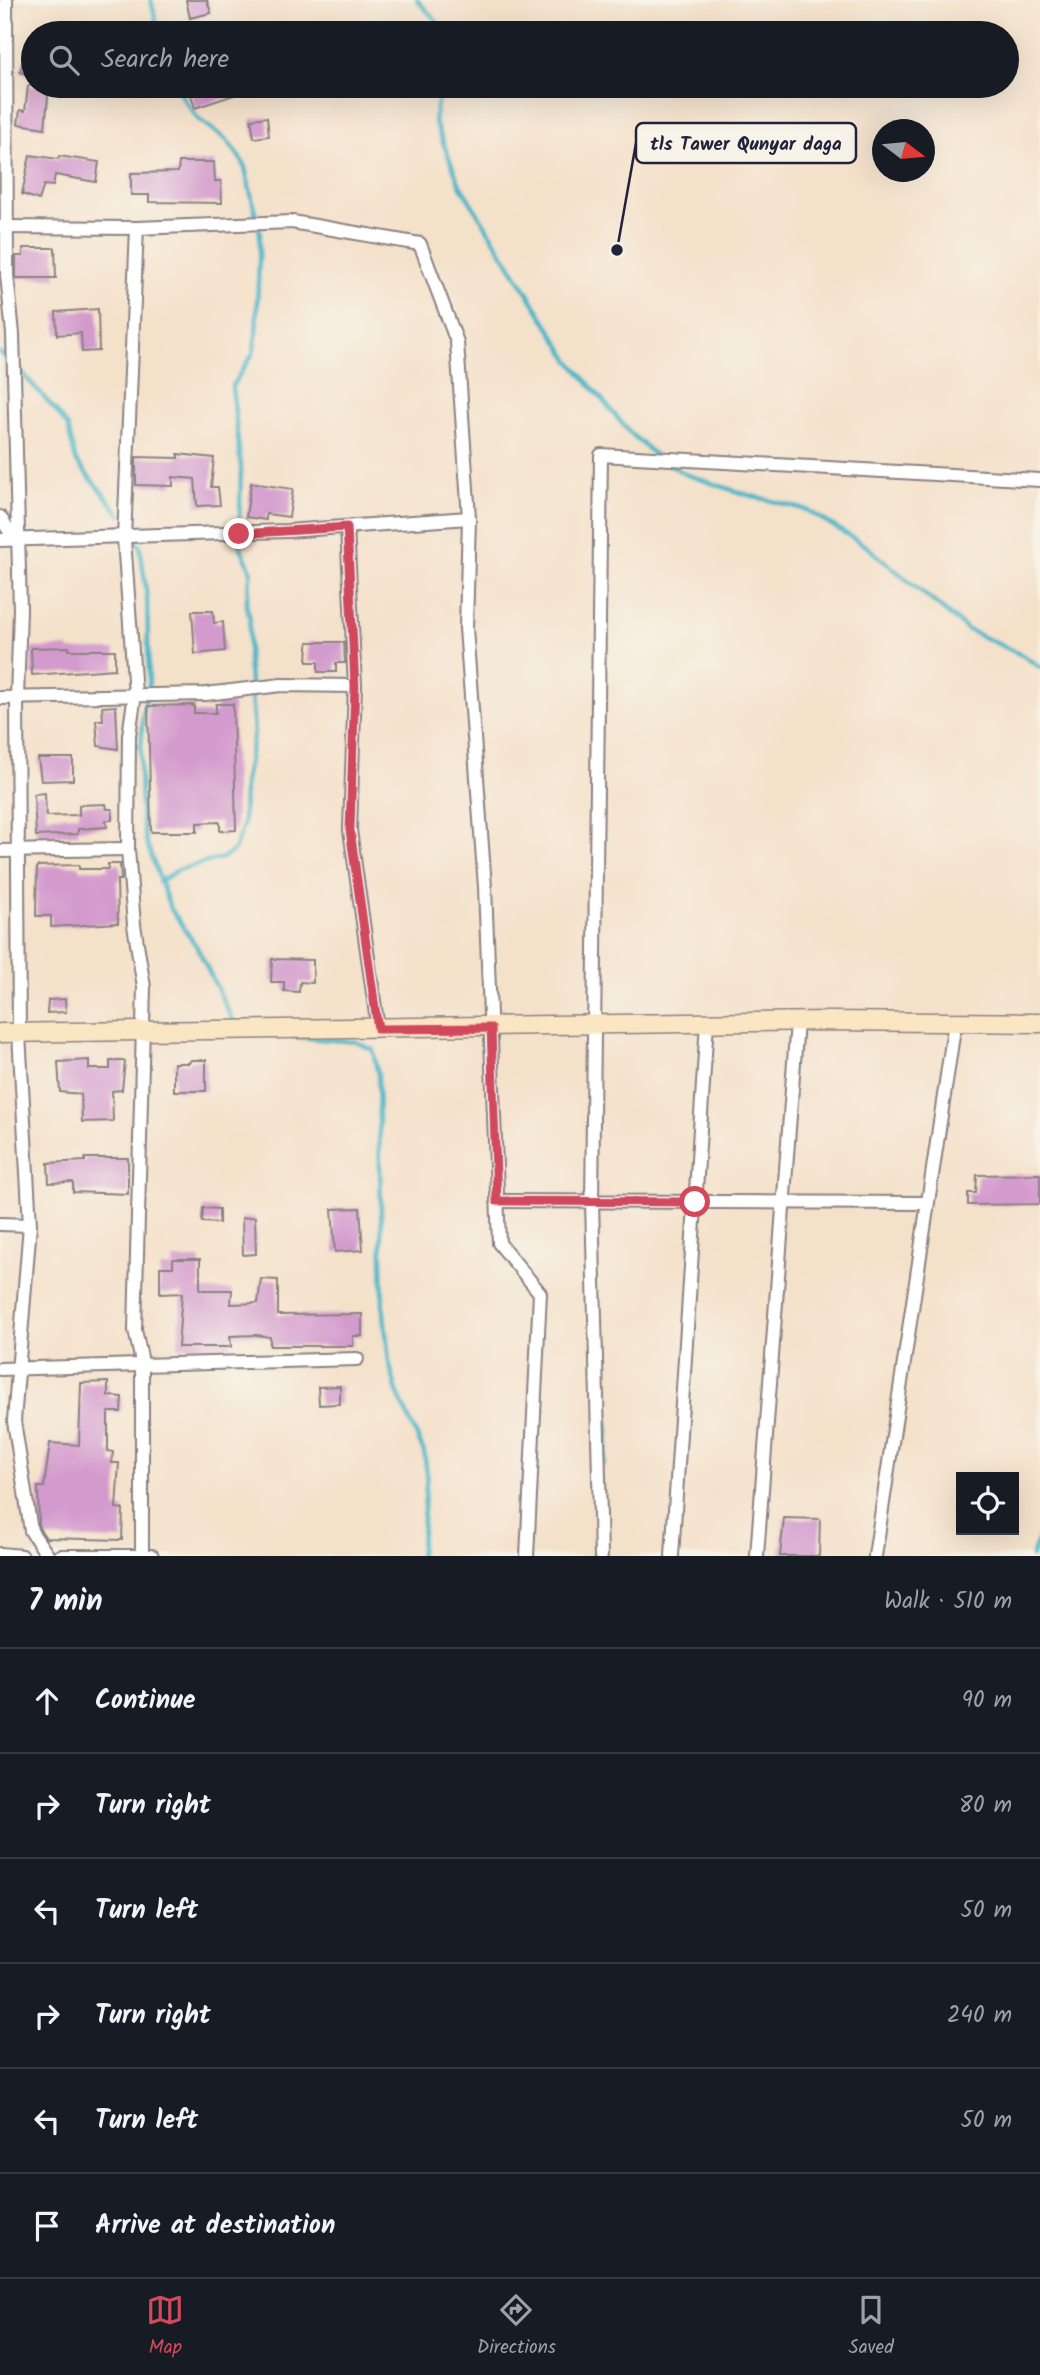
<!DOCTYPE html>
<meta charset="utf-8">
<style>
:root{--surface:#171b24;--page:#242831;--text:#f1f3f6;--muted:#9ea1a6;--line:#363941;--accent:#d1495b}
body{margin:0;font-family:Kalam,sans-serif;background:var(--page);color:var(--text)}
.controls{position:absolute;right:21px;bottom:21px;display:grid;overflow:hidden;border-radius:0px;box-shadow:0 7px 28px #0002}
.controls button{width:63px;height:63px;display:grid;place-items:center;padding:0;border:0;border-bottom:2px solid var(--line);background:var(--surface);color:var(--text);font:35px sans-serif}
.compass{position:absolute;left:872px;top:119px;width:63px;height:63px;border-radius:50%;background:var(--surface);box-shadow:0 7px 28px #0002;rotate:106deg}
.stop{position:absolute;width:21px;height:21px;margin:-16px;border:5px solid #d1495b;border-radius:50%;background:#fff}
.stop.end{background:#d1495b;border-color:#fff;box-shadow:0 2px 7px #0008}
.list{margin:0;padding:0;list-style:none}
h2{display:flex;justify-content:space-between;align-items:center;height:91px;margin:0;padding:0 28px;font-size:30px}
h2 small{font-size:23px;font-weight:400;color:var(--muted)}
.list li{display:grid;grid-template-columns:46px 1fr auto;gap:21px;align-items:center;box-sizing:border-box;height:105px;padding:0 28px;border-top:2px solid var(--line)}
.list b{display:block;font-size:26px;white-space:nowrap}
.list em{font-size:23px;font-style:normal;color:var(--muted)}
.icon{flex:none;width:38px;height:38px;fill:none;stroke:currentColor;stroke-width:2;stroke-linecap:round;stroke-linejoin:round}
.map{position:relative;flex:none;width:1040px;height:1556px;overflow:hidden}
.search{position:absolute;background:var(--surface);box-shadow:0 7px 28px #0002;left:21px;right:21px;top:21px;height:77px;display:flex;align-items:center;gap:18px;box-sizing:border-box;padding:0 24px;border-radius:38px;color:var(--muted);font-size:26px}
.sheet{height:721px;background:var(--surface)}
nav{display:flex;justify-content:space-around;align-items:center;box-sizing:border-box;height:98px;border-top:2px solid var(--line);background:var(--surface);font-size:19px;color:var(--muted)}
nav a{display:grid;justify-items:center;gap:4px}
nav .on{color:var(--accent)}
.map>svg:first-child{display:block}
</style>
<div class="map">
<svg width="1040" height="1556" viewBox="0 0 1040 1556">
<rect width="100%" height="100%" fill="#f7f3e8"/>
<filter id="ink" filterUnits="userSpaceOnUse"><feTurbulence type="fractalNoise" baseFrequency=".0143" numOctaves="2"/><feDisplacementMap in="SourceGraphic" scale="14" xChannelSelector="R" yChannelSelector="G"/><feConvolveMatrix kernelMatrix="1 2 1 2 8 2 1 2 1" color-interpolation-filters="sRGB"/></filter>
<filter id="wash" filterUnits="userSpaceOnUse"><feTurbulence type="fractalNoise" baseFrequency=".00686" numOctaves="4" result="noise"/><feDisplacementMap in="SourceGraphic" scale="28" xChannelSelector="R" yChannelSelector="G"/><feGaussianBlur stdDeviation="1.57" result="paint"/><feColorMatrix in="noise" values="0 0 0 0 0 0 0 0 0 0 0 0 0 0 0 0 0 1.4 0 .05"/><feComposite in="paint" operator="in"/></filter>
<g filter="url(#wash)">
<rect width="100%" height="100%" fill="#f4e1ca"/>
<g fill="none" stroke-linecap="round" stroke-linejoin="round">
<!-- stream -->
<g stroke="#4bb6c7" stroke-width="4.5">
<path d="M151 0 159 33"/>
<path d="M417 0 441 26 443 33"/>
<path d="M441 86 434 120 460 185 570 361 630 433 655 455"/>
<path d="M0 353 10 362"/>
<path d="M17 367 57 412 68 427 76 461 121 515"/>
<path d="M669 464 685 474 741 493 807 510 866 546 968 630 1022 655 1040 667"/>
<path d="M134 538 140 547 147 596 149 683 143 712 140 770 141 814 146 841 170 908 197 947 235 1025"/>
<path d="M159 882 178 870 225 857 234 850 243 826 244 785 254 732 248 658 250 617 246 605 251 571 239 543 241 468 232 386 253 354 256 336 260 233 244 164 227 140 198 119 175 86"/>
<path d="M294 1037 357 1042 373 1050 378 1075 383 1304 389 1362 397 1392 424 1452 427 1474 420 1556"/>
<path d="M602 1383 608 1432 604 1464"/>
<path d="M1032 1556 1040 1534"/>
</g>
</g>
<g id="blocks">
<!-- building -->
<g fill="#d39acd">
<path d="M186 0H207L211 13 190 18Z"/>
<path d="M24 59 33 62V76L20 72Z"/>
<path d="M28 86H49L45 128 18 124 20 110 25 111Z"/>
<path d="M199 86H255V88L195 108 189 89Z"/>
<path d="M267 117 269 136 254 138 251 119Z"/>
<path d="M30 155 58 159 59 156 99 162 96 182 55 175 53 186 44 185 39 200 22 194Z"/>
<path d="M179 162H214L215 181H221L222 203 149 202V195H131V173L178 172Z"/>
<path d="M23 248H55L56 278H16V256H23Z"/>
<path d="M98 309 99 351 82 352 81 333 57 335 56 312Z"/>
<path d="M178 454 214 458 211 487H218L220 505 197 506 195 479 173 477V486L136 485V457L178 458Z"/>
<path d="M251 483 293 489 289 517 266 514V520L246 517Z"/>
<path d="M192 611H213L214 623 223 622 225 651 195 654Z"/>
<path d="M308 642H344L345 663H336V672H318V662H307Z"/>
<path d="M69 647V650H115V669L32 675 31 648Z"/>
<path d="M216 704H233L236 830 220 831V822L197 823V832H151L148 706 194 705V713H216Z"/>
<path d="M116 706 118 749 98 746 96 720H103L102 707Z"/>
<path d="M38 758H73V780L41 781Z"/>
<path d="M45 793 46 816 79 815V805L106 804 107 809H112V820H106L107 827 78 829V834L36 836 34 794Z"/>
<path d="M108 864H120L121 880H117L118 923 51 927V916H36L37 866 79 865V869H108Z"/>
<path d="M272 959 313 960V983L300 982 299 992 284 991V982H271Z"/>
<path d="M65 999 66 1012 47 1013 48 1000Z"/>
<path d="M89 1060V1069H110V1061H125L122 1090 112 1091 113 1121 82 1122 81 1094 60 1092 58 1062Z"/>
<path d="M191 1060H206V1091H174V1063H189Z"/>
<path d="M85 1158H128V1194L73 1192V1182L49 1183 48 1163 85 1161Z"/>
<path d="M1040 1174V1204L968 1205V1193H976L977 1175Z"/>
<path d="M203 1208 219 1209V1223L202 1222Z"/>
<path d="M360 1208 363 1250 335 1252 332 1209Z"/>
<path d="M255 1217 256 1254 243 1255 242 1218Z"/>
<path d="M173 1259H200V1290H232L231 1304 258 1303 261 1279 278 1280V1315L362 1314V1336H353V1346H270V1337L256 1335 230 1336 231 1347H178L182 1293 160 1294V1267H173Z"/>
<path d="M108 1382V1396L122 1397 121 1412H108V1451L113 1452 112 1463H119L116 1508 123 1509 122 1540 46 1538 39 1528 38 1487H44L50 1443 79 1445 81 1383Z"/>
<path d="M340 1386V1404L319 1405 318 1387Z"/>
<path d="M784 1518 820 1519 819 1556H780Z"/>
</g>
</g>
</g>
<g filter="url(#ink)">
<use href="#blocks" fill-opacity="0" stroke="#8b8282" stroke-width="2"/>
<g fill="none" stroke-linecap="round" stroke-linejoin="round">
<!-- street casing -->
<g stroke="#8b8282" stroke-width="16">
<g id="street">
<path d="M0 227 137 228 292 222 420 244 457 342 469 518 466 628 485 887 499 1243 540 1293 527 1556"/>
<path d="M137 228 124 539 135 694 129 735 128 849 134 925 144 987 135 1330 142 1362V1555"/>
<path d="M0 517 16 541"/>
<path d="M347 527 355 686 350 830 378 1029"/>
<path d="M0 540 287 531 469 518"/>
<path d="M0 698 206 694 281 685 355 686"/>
<path d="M0 851 128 849"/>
<path d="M497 1201 927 1203"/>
<path d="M0 1224 30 1225 19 1034 17 698 20 610 13 334 7 275 6 0"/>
<path d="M30 1225 14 1421 31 1531 48 1556"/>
<path d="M0 1369 357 1359"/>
<path d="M0 1554 22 1556"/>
<path d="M60 1556H152"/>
<path d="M601 1556 592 1201 601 455 1040 480"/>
<path d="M672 1556 707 1023"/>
<path d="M757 1556 797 1022"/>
<path d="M875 1556 955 1022"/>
</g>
</g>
<!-- secondary casing -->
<g stroke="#8b8282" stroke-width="21">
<path id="secondary" d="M0 1033 828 1021 1040 1023"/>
</g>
<!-- street -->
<use href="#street" stroke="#fff" stroke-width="12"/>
<!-- secondary -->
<use href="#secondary" stroke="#fbe6c4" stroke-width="18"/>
</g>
</g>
<g fill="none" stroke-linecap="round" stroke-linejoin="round" filter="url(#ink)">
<!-- route -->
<path stroke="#d1495b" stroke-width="9" d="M239 534 347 527 355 686 350 830 378 1029 491 1028 497 1201 695 1202"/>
</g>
<!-- callouts -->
<path fill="none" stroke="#22223b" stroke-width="2.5" d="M617 250L636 143"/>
<circle fill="#22223b" stroke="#f7f3e8" stroke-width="2.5" cx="617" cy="250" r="7"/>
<rect fill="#f7f3e8" stroke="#22223b" stroke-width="2.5" x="636" y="123" width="220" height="40" rx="7"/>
<g font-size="19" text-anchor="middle" font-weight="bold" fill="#22223b">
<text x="746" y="150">tls Tawer Qunyar daga</text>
</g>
</svg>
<div class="controls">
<button><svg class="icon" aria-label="locate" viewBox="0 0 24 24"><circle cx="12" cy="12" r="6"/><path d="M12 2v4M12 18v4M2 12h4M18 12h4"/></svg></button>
</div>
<svg class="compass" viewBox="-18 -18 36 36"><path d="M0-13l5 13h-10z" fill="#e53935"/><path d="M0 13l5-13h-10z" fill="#9ea1a6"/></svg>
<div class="stop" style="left:695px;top:1202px"></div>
<div class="stop end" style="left:239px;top:534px"></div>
<div class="search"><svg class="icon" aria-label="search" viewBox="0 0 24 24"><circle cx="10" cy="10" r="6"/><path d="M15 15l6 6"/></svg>Search here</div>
</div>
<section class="sheet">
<h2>7 min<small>Walk · 510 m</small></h2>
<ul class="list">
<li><svg class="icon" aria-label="ahead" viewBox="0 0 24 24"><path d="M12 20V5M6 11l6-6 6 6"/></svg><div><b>Continue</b></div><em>90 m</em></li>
<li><svg class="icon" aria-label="right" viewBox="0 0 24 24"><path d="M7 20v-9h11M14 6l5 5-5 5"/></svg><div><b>Turn right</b></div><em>80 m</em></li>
<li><svg class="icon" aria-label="left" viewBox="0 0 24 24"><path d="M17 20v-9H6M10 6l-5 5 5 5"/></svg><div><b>Turn left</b></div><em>50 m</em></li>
<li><svg class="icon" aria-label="right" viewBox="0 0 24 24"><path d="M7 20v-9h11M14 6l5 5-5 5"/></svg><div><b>Turn right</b></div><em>240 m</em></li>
<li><svg class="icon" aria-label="left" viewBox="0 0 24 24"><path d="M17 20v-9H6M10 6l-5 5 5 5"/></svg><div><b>Turn left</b></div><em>50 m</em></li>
<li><svg class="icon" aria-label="arrive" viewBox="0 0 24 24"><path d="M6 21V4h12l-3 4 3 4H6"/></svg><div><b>Arrive at destination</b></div></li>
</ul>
</section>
<nav>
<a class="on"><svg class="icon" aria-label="map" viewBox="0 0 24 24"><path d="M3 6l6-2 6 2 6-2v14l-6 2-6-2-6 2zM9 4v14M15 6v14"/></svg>Map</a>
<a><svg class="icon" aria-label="directions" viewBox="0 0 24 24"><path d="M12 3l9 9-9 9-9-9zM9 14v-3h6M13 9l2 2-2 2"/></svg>Directions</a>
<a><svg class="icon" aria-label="saved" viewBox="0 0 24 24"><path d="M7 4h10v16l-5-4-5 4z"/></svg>Saved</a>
</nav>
